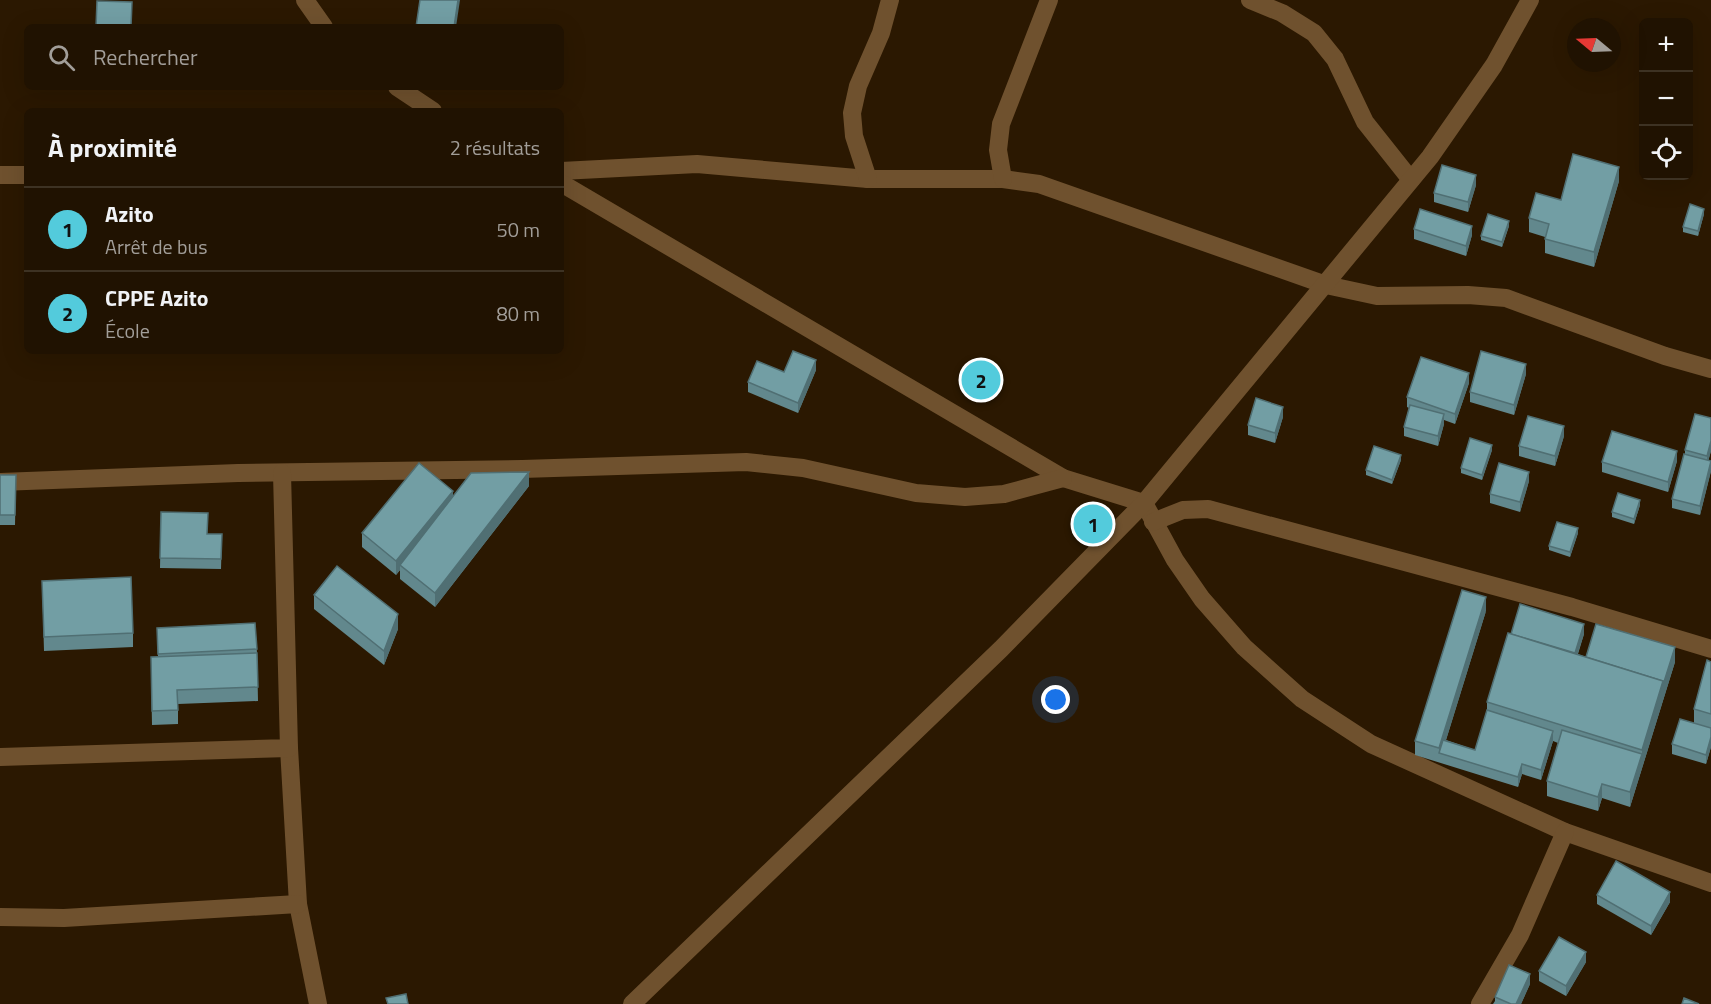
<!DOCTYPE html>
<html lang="fr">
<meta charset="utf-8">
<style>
:root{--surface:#201201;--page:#2d2010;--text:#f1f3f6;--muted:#a29e99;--line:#3d3223;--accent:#53cbdc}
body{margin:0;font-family:"Titillium Web",sans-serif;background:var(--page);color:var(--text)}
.controls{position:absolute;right:18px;top:18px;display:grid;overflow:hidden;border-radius:9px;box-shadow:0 6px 24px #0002}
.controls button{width:54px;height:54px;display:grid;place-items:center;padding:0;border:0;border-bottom:2px solid var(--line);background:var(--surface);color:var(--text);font:30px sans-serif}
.compass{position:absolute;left:1567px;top:18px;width:54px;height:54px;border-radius:50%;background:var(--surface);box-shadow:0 6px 24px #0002;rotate:289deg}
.you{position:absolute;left:1056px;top:700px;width:21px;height:21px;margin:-15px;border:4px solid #fff;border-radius:50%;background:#1a73e8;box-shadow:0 0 0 9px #1a73e833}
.badge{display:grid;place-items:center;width:39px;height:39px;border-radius:50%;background:var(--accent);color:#111;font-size:20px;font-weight:700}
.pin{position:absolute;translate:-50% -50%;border:3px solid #fff;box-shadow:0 2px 6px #0006}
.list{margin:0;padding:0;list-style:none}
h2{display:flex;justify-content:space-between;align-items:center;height:78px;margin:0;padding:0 24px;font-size:26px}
h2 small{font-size:20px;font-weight:400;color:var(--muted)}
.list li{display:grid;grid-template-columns:39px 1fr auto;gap:18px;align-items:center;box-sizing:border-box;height:84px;padding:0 24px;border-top:2px solid var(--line)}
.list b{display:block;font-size:22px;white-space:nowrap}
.list p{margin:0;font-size:20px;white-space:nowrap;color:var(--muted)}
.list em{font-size:20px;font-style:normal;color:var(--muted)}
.icon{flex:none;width:33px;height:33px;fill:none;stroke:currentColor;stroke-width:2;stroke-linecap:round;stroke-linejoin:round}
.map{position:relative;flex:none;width:1711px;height:1004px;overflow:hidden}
.search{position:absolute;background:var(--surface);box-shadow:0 6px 24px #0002;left:24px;top:24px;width:540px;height:66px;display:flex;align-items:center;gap:15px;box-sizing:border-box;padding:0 21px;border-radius:9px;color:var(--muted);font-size:22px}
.panel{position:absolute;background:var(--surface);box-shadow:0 6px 24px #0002;left:24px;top:108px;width:540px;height:246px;border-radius:9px}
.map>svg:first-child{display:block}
</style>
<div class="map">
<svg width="1711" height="1004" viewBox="0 0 1711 1004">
<rect width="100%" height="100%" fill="#2b1801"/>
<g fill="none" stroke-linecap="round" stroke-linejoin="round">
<!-- minor -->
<g stroke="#6f512e" stroke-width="18">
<path d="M305 0 324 27"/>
<path d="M1250 0 1282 13 1314 33 1335 59 1365 122 1411 180"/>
<path d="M397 87 433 111"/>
<path d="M561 171 697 164 868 179H1003L1039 184 1326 285 1377 296 1468 295 1506 298 1665 356 1711 369"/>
<path d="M0 175H27"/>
<path d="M868 179 854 136 852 113 858 86 881 33 890 0"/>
<path d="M1003 179 998 150 1001 124 1049 0"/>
<path d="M561 183 1063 478 1144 503 1175 560 1202 599 1244 647 1302 699 1371 744 1565 832 1711 883"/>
<path d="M0 482 238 473 522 469 746 462 803 468 916 493 965 497 1004 494 1063 478"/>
<path d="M1153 522 1183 510 1208 509 1572 607 1711 649"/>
<path d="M289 748 298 904 318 1004"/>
<path d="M0 757 289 748 282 473"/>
<path d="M0 917 64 918 298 904"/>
<path d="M632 1004 1001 649 1144 503 1430 157 1494 65 1530 0"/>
<path d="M1480 1004 1520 935 1565 832"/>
</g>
</g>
<!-- wall -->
<g fill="#62888d">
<path d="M1619 181 1594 267 1545 253V237L1529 232V218L1561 200Z"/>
<path d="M1476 185 1468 212 1434 202V193Z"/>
<path d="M1704 214 1698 236 1683 232V227Z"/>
<path d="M1509 226 1502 247 1481 240V236Z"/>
<path d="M1414 229 1472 235 1466 256 1414 239Z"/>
<path d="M816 370 798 413 748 392V382L784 372Z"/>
<path d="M1526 374 1514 415 1470 402V392Z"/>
<path d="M1469 383 1455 424 1444 420V424L1438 446 1404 436V427L1409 408 1407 407V397Z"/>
<path d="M1283 417 1275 443 1248 435V425Z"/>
<path d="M1711 418V451L1708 461H1711V471L1700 515 1672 508V499L1685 454V450Z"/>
<path d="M1564 436 1555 466 1519 456V446Z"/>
<path d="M1492 450 1482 480 1461 473V468Z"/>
<path d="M1401 460 1392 484 1366 475V470Z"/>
<path d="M1677 461 1668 492 1602 472V462Z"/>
<path d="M0 475H16L15 525H0Z"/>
<path d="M1529 481 1520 512 1490 503V494Z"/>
<path d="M529 486 435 607 400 579V570L396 575 362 547V533L453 496Z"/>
<path d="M1640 505 1634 524 1612 517V512Z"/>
<path d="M161 512 207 534H222L221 569 160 568Z"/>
<path d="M1578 533 1570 557 1549 550V546Z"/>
<path d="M42 581 133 633V647L44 651Z"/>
<path d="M314 595 398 629 384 665 314 609Z"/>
<path d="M1486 611 1446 740 1475 750 1487 710V702L1511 634H1584L1578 654 1586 657 1675 662 1630 807 1602 798 1598 811 1547 796V781L1558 743 1553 741 1541 780 1522 774 1518 787 1415 755V741Z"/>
<path d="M255 623 257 653 258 701 178 704V724L152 725 151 671 158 657 157 628Z"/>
<path d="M1711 662V747L1706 764 1672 754V744L1694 723V709Z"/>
<path d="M1597 895 1670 902 1651 935 1597 904Z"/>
<path d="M1586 962 1566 996 1539 981V971Z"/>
<path d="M1530 984 1521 1004H1493L1495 1001V997Z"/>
</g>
<!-- shaded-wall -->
<g fill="#506f73">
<path d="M458 0H460L456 27H454Z"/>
<path d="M1619 167V181L1594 267V252Z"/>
<path d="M1476 175V185L1468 212V202Z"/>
<path d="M1704 209V214L1698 236V231Z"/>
<path d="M1509 221V226L1502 247V242Z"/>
<path d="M1472 226V235L1466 256V246Z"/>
<path d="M816 360V370L798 413V403Z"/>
<path d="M1526 364V374L1514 415V405Z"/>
<path d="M1469 373V383L1455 424V414Z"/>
<path d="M1283 407V417L1275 443V433Z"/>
<path d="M1444 414V424L1438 446V436Z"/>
<path d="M1564 426V436L1555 466V456Z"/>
<path d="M1711 441V451L1707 466V456Z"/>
<path d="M1492 445V450L1482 480V475Z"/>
<path d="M1677 451V461L1668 492V482Z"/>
<path d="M1401 455V460L1392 484V480Z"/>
<path d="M1711 461V471L1700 515V506Z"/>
<path d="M529 472V486L435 607V593Z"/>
<path d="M1529 472V481L1520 512V502Z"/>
<path d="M453 491V505L400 565V570L396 575V561Z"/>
<path d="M1640 500V505L1634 524V519Z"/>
<path d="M1578 528V533L1570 557V552Z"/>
<path d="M1486 597V611L1442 753H1439V748Z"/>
<path d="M398 614V629L384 665V651Z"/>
<path d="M1584 624V634L1572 671V661Z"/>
<path d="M1675 647V662L1630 807V792L1642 754V750L1663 681Z"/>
<path d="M1553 731V741L1541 780V770Z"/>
<path d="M1711 737V747L1706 764V755Z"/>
<path d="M1522 764V774L1518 787V777Z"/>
<path d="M1602 784V798L1598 811V797Z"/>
<path d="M1670 892V902L1651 935V926Z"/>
<path d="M1586 952V962L1566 996V986Z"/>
<path d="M1530 974V984L1521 1004H1516Z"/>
</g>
<!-- building -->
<g fill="#729ea4" stroke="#506f73" stroke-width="1.5">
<path d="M420 0H458L454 27H416Z"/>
<path d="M97 1 132 2 131 27H96Z"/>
<path d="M1573 154 1619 167 1594 252 1545 239 1549 224 1529 218 1536 193 1561 200Z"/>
<path d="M1442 165 1476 175 1468 202 1434 193Z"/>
<path d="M1690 204 1704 209 1698 231 1683 227Z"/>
<path d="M1420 209 1472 226 1466 246 1414 229Z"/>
<path d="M1488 214 1509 221 1502 242 1481 236Z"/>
<path d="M793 351 816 360 798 403 748 382 757 361 784 372Z"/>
<path d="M1481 351 1526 364 1514 405 1470 392Z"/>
<path d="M1421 357 1469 373 1455 414 1407 397Z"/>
<path d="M1256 398 1283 407 1275 433 1248 425Z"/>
<path d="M1410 405 1444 414 1438 436 1404 427Z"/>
<path d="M1695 414 1711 418V441L1707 456 1685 450Z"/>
<path d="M1528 416 1564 426 1555 456 1519 446Z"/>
<path d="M1612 431 1677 451 1668 482 1602 462Z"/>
<path d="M1470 438 1492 445 1482 475 1461 468Z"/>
<path d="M1374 446 1401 455 1392 480 1366 470Z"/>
<path d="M1684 454 1711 461 1700 506 1672 499Z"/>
<path d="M419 463 453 491 396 561 362 533Z"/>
<path d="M1499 463 1529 472 1520 502 1490 494Z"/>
<path d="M529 472 435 593 400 565 471 473Z"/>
<path d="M0 475H16L15 515H0Z"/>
<path d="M1618 493 1640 500 1634 519 1612 512Z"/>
<path d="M161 512 208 513 207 534H222L221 559 160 558Z"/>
<path d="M1557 522 1578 528 1570 552 1549 546Z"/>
<path d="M337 566 398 614 384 651 314 595Z"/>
<path d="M131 577 133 633 44 637 42 581Z"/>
<path d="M1462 590 1486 597 1439 748 1415 741Z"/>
<path d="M1520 604 1584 624 1575 653 1511 634Z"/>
<path d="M255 623 257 649 158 654 157 628Z"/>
<path d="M1596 624 1675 647 1663 685V681L1586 657Z"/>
<path d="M1508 633 1663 681 1642 750 1487 702Z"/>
<path d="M257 653 258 687 177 690 178 710 152 711 151 657Z"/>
<path d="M1707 660 1711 662V714L1694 709Z"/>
<path d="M1487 710 1553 731 1541 770 1522 764 1518 777 1439 753 1443 740 1475 750Z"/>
<path d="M1680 719 1711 728V737L1706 755 1672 744Z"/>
<path d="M1562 730 1642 754 1630 792 1602 784 1598 797 1547 781Z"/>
<path d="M1616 861 1670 892 1651 926 1597 895Z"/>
<path d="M1559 937 1586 952 1566 986 1539 971Z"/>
<path d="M1509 965 1530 974 1516 1004H1511L1495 997Z"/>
<path d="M406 994 408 1004H388L386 998Z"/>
<path d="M1684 998 1699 1004H1682Z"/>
</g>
</svg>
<div class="controls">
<button>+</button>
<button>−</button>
<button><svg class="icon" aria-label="locate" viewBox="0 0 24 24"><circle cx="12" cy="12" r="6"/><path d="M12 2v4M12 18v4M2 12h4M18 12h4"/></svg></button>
</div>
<svg class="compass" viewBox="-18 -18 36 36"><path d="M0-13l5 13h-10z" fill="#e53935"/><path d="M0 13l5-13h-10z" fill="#a29e99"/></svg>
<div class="you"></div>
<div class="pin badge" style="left:1093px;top:524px">1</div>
<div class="pin badge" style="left:981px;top:380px">2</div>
<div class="search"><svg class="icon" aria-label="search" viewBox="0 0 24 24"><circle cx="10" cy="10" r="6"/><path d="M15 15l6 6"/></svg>Rechercher</div>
<section class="panel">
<h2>À proximité<small>2 résultats</small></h2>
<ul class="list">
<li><span class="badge">1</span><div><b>Azito</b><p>Arrêt de bus</p></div><em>50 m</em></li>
<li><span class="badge">2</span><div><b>CPPE Azito</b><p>École</p></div><em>80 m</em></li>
</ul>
</section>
</div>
